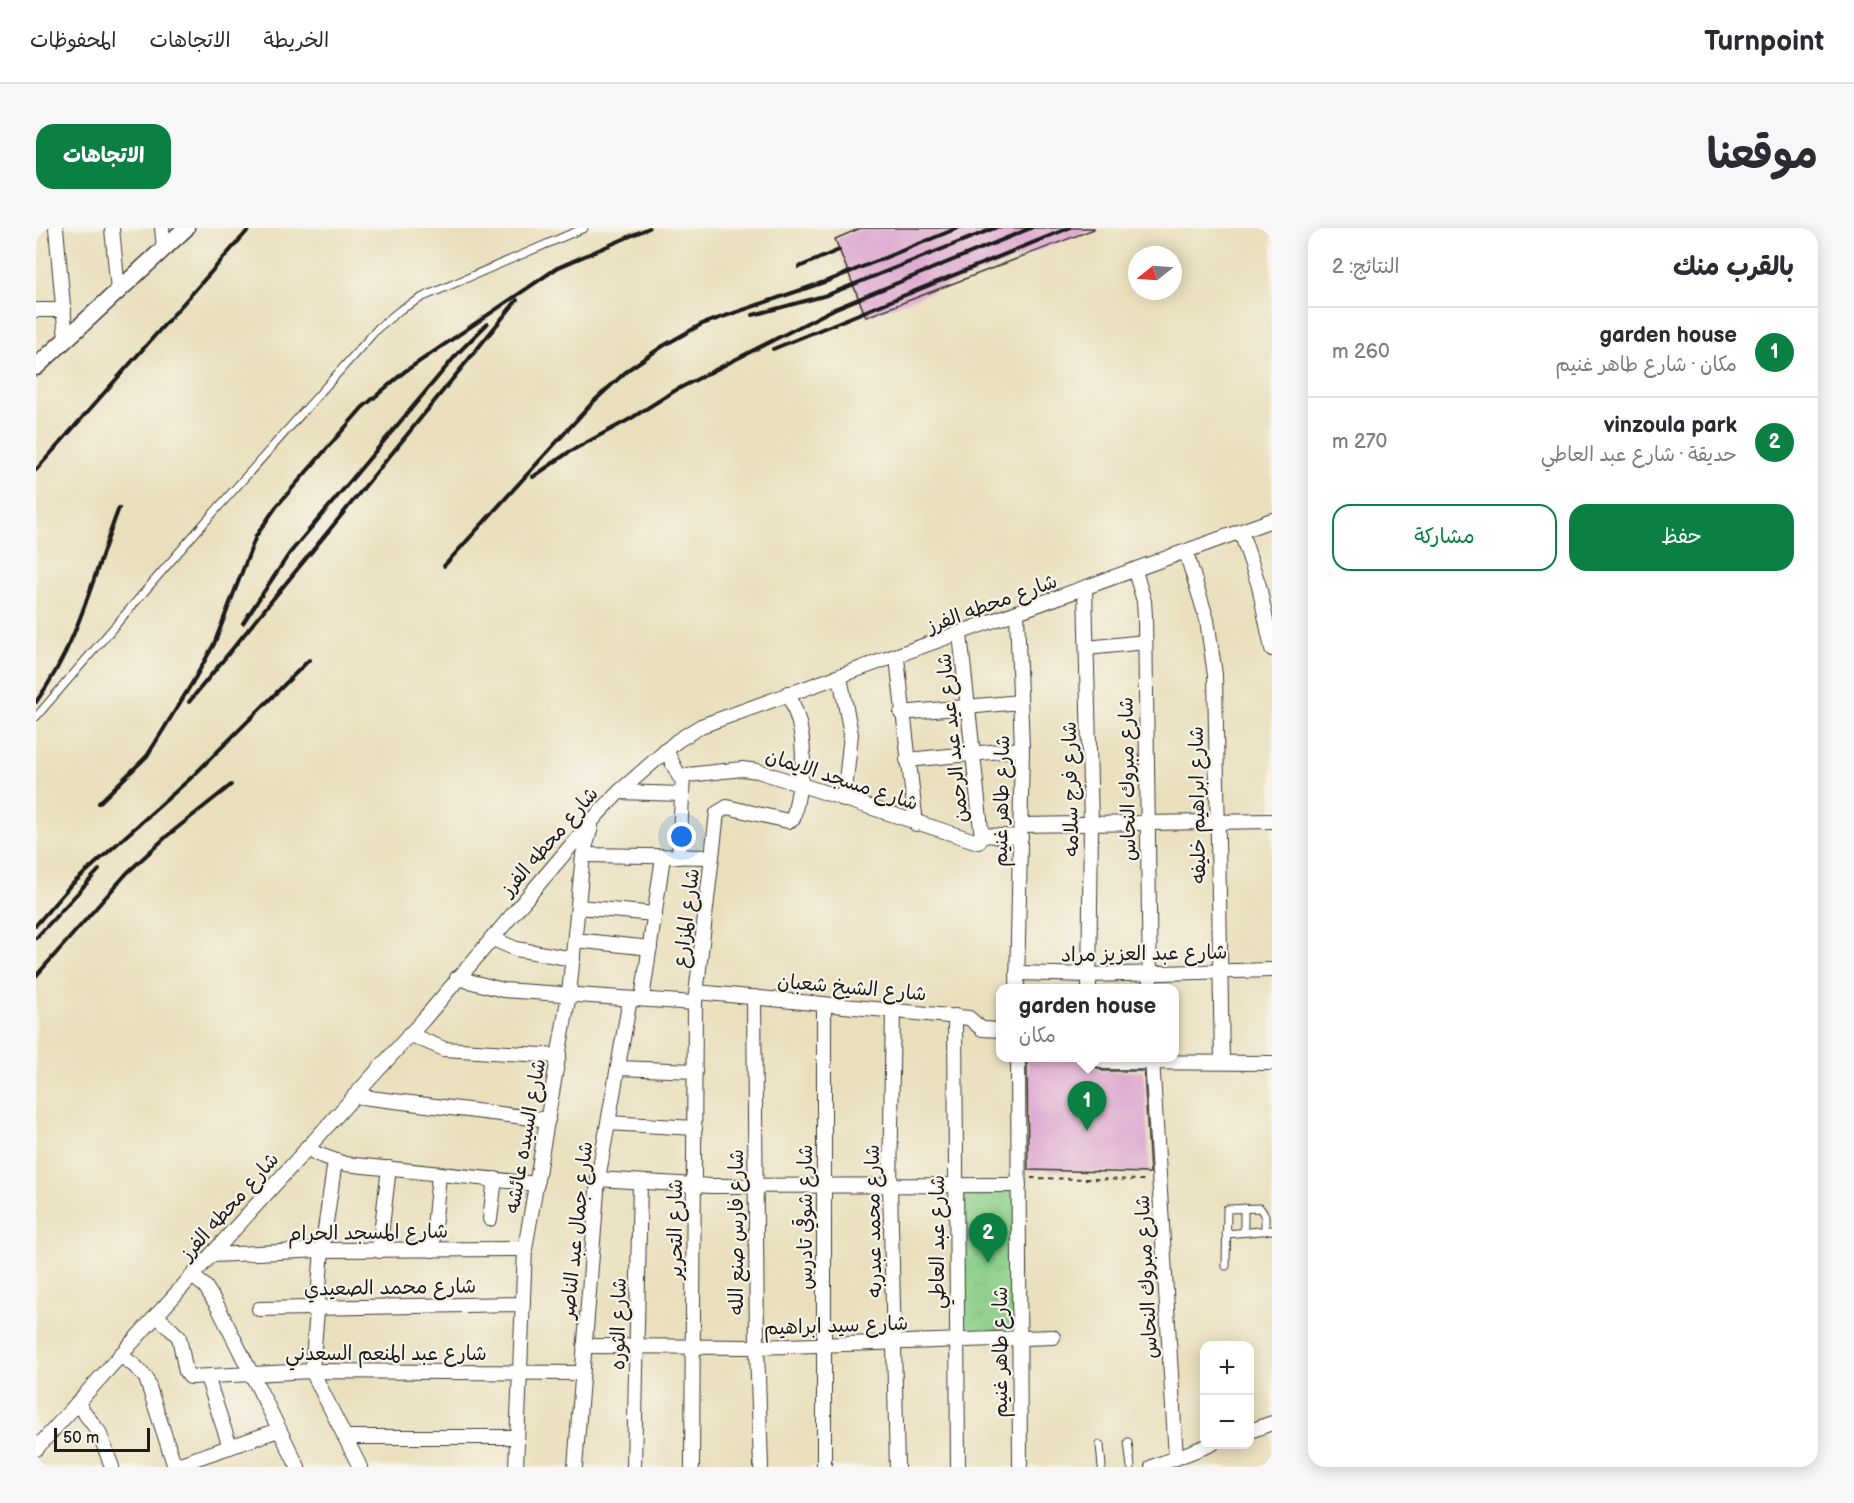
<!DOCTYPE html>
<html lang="ar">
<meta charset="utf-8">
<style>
:root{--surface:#fff;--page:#f7f7f7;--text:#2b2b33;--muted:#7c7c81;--line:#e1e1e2;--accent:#0b8043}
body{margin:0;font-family:"Balsamiq Sans","Playpen Sans Arabic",sans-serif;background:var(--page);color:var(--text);direction:rtl}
.controls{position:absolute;right:18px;bottom:18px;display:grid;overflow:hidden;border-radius:12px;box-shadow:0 3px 15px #0003}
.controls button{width:54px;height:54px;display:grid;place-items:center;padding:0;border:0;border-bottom:2px solid var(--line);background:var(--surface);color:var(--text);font:30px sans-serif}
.compass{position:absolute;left:1092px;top:18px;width:54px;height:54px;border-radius:50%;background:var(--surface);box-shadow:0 3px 15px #0003;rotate:253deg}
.scale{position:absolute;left:18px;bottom:15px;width:96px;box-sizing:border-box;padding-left:6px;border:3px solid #1c1c1c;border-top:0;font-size:16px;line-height:21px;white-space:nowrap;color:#1c1c1c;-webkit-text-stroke:4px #f7f3e8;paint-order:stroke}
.you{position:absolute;left:646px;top:609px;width:21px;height:21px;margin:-15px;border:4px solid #fff;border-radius:50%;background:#1a73e8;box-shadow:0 0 0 9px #1a73e833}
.badge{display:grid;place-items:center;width:39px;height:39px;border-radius:50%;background:var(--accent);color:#fff;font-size:20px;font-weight:700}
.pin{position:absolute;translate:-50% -50px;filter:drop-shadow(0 2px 3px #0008)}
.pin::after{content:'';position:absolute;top:32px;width:21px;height:18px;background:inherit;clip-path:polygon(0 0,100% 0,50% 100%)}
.popup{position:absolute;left:960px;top:756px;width:183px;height:78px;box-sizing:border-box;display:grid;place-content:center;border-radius:12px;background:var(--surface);filter:drop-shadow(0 2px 4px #0005);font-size:20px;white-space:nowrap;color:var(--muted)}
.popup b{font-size:22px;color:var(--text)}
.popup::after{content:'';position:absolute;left:50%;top:100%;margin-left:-12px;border:12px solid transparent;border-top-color:var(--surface)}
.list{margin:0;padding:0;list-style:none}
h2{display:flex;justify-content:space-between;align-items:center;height:78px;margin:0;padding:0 24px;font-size:26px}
h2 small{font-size:20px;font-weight:400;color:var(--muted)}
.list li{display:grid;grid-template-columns:39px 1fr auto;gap:18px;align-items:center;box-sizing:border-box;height:90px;padding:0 24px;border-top:2px solid var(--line)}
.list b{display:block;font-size:22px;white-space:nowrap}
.list p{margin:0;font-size:20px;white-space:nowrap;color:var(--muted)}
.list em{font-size:20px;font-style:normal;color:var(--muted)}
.actions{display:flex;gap:12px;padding:18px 24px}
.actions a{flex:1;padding:14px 0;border:2px solid var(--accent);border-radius:18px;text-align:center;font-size:21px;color:var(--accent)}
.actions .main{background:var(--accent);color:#fff}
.map{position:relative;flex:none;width:1236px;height:1239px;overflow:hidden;direction:ltr;border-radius:18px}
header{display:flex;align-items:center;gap:36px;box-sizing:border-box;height:84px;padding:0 30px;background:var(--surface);border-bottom:2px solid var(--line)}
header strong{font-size:28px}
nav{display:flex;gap:33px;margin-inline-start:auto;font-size:21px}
.intro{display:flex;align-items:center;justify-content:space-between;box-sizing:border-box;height:144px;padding:0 36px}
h1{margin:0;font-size:42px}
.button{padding:15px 27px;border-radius:18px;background:var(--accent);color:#fff;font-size:21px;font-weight:700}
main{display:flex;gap:36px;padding:0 36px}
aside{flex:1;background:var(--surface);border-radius:18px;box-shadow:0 3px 15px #0003}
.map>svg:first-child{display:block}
</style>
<header>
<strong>Turnpoint</strong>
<nav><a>الخريطة</a><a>الاتجاهات</a><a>المحفوظات</a></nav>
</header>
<div class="intro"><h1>موقعنا</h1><a class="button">الاتجاهات</a></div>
<main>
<aside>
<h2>بالقرب منك<small>النتائج: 2</small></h2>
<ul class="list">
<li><span class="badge">1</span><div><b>garden house</b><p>مكان · شارع طاهر غنيم</p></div><em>260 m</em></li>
<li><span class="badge">2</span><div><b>vinzoula park</b><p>حديقة · شارع عبد العاطي</p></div><em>270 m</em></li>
</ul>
<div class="actions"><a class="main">حفظ</a><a>مشاركة</a></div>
</aside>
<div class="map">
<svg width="1236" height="1239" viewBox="0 0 1236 1239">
<defs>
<pattern id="park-tufts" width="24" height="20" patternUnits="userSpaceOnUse" patternTransform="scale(1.5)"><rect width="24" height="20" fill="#8ace87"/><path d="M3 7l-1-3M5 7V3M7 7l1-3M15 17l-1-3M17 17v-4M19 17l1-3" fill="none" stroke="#76b074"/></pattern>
</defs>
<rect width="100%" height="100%" fill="#f7f3e8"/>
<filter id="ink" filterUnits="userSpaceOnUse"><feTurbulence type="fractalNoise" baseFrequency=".0167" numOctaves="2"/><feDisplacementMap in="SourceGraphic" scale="12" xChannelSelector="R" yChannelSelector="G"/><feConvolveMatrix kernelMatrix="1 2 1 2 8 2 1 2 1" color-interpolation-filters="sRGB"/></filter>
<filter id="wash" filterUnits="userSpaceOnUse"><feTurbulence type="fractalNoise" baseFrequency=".008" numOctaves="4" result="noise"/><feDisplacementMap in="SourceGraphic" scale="24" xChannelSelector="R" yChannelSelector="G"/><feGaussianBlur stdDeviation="1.35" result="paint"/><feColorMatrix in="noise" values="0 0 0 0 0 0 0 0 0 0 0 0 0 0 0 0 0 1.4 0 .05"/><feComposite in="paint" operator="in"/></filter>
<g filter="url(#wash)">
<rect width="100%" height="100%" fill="#e9dfbc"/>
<!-- park -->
<path fill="url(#park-tufts)" stroke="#537552" stroke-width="1.5" d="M981 961V1109L923 1110 922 962Z"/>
<g id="blocks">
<!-- building -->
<g fill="#dba3ce">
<path d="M825 0H1058V1L830 89 799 11Z"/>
<path d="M991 830H1052L1056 837 1067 843H1108L1114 945 992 942Z"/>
</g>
</g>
</g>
<g filter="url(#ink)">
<use href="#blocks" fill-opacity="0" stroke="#3b3934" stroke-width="1.5"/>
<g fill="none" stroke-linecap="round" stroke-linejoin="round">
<!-- service casing -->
<g stroke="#3b3934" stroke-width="9">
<g id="service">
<path d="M0 489 155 310 342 100 364 82 387 69 548 0"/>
<path d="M1208 980V1004"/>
<path d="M1190 1006 1236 1002"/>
<path d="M1190 1038 1191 981 1224 980 1229 988V1003"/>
<path d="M1092 1214 1095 1239"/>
<path d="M1064 1217 1066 1239"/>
</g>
</g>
<!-- minor casing -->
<g stroke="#3b3934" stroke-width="16">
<g id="minor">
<path d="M20 0 30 111"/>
<path d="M76 0 82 63"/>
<path d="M126 0 128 21"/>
<path d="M0 82H28"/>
<path d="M1205 304 1223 358 1236 421"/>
<path d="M1150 324 1171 392 1179 447 1186 834"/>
<path d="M1099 343 1108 373 1109 388 1114 760"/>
<path d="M1049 362 1055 596 1053 760"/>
<path d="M1051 420 1109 414"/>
<path d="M861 430 880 596"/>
<path d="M804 449 815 506 808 572"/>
<path d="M865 485 984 474"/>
<path d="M630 522 643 548 706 541 722 543 942 614 946 610 924 406"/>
<path d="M871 532 986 521"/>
<path d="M583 564 646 566"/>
<path d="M985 597 1236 593"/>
<path d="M946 607 985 609"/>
<path d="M547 627 676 629"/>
<path d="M643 629 647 548"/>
<path d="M542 679 619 686"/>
<path d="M455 710 480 721 537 731"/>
<path d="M539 712 614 720"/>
<path d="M981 745 1052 747 1236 742"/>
<path d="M421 750 467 762 659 775"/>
<path d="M981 760 986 521 981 386"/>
<path d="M661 764 933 790 946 801 964 802"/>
<path d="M718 769 721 1119 725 1239"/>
<path d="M606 771 627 629"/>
<path d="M857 782 854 958 861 1239"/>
<path d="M919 788 922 1239"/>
<path d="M373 806 408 821 523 828"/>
<path d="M982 830 984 1239"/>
<path d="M1061 830 1068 834 1236 835"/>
<path d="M1116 830 1140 1230"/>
<path d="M582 840 659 843"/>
<path d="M318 868 512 892"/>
<path d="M572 895 659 900"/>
<path d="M271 919 281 926 309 936 501 956"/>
<path d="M299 933 286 1022 276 1143 324 1239"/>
<path d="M562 951 675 958 983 957"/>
<path d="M454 991 459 951"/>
<path d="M396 1022 403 946"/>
<path d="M343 1023 353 940"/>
<path d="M176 1027 286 1022 489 1021"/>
<path d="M156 1048 169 1058 182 1079 262 1239"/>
<path d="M223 1081 487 1076"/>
<path d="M120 1087 143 1109 150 1144 154 1149 276 1143 546 1145"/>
<path d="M548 1118 721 1119 1017 1109"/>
<path d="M84 1127 99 1138 110 1150 139 1239"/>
<path d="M171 1149 194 1219"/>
<path d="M41 1175 63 1204 76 1239"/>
<path d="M1214 1203 1236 1195"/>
<path d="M309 1209H481"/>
<path d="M0 1221 388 791 561 587 583 564 641 513 665 498 1236 292"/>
<path d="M138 1238 243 1202"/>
<path d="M480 1239 489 1021 533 766 547 627 555 599"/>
<path d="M539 1239 562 951 594 771"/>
<path d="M598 1239 604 954"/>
<path d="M656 1239 659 775 681 585 691 579 752 593 757 591C768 543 774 511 752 465"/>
<path d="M788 1239V776"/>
<path d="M1116 1239 1176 1216"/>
</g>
</g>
<!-- tertiary casing -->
<g stroke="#3b3934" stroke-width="19">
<path id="tertiary" d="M0 139 150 0"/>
</g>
<!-- path -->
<path stroke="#3b3934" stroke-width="2" stroke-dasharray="4.5 4.5" stroke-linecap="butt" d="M995 950 1109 952"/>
<!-- service -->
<use href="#service" stroke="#fff" stroke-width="7"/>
<!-- minor -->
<use href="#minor" stroke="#fff" stroke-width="14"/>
<!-- tertiary -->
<use href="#tertiary" stroke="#fff" stroke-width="16"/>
<!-- rail -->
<g stroke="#1c1c1c" stroke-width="4">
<path d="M763 39 803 22"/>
<path d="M717 87 791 67 959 0"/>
<path d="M737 121 1033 0"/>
<path d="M0 242 214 0"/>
<path d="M497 249 533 224 594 191 640 162 798 81 995 0"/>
<path d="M408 338 557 174 593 141 627 118 666 96 794 52 922 0"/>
<path d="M207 395 253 326 422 125 451 96"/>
<path d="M0 474C43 415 57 347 83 280"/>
<path d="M153 474 481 72"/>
<path d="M63 575 111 528 158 452 178 416 220 308 240 279 326 180 368 144 521 40 613 0"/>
<path d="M0 697 33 659 157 548 273 432"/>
<path d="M0 710 63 642"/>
<path d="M0 748 91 645 131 608 195 557"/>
</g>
</g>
</g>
<g text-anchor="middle" stroke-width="4.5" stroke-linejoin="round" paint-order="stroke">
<!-- street labels -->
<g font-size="20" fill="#1c1c1c" stroke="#f7f3e8">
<text transform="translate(956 375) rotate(-20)" y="7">شارع محطه الفرز</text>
<text transform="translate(916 510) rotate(-96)" y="7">شارع عيد عبد الرحمن</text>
<text transform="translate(806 551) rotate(18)" y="7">شارع مسجد الايمان</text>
<text transform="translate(1091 551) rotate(-91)" y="7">شارع مبروك النحاس</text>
<text transform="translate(1034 561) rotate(-91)" y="7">شارع فرج سلامه</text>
<text transform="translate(965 573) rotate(-89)" y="7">شارع طاهر غنيم</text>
<text transform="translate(1161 577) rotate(-91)" y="7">شارع ابراهيم خليفه</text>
<text transform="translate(513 613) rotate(-49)" y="7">شارع محطه الفرز</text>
<text transform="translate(650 690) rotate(-83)" y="7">شارع المزارع</text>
<text transform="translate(1108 725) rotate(-1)" y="7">شارع عبد العزيز مراد</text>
<text transform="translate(816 759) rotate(5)" y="7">شارع الشيخ شعبان</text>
<text transform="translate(489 908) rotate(-80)" y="7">شارع السيده عائشه</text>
<text transform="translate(193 978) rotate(-48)" y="7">شارع محطه الفرز</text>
<text transform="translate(769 989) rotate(-90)" y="7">شارع شوقي تادرس</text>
<text transform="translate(837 993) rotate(-91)" y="7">شارع محمد عبدربه</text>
<text transform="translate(639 1001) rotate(-90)" y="7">شارع التحرير</text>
<text transform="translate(540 1002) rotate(-84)" y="7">شارع جمال عبد الناصر</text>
<text transform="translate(332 1004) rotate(-1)" y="7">شارع المسجد الحرام</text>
<text transform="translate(700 1004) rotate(-90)" y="7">شارع فارس صنع الله</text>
<text transform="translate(901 1014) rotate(-90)" y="7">شارع عبد العاطي</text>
<text transform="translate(1110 1049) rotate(-93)" y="7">شارع مبروك النحاس</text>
<text transform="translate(354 1059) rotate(-1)" y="7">شارع محمد الصعيدي</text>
<text transform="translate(582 1096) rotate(-89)" y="7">شارع الثوره</text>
<text transform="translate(800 1097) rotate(-2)" y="7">شارع سيد ابراهيم</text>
<text transform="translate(964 1124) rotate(-90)" y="7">شارع طاهر غنيم</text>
<text x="350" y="1132">شارع عبد المنعم السعدني</text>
</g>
</g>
</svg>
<div class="controls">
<button>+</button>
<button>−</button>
</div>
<svg class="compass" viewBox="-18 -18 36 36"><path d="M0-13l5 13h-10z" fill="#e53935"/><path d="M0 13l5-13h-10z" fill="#7c7c81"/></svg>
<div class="scale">50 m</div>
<div class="you"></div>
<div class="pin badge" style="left:1051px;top:903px">1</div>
<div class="popup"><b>garden house</b>مكان</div>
<div class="pin badge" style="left:952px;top:1035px">2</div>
</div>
</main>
